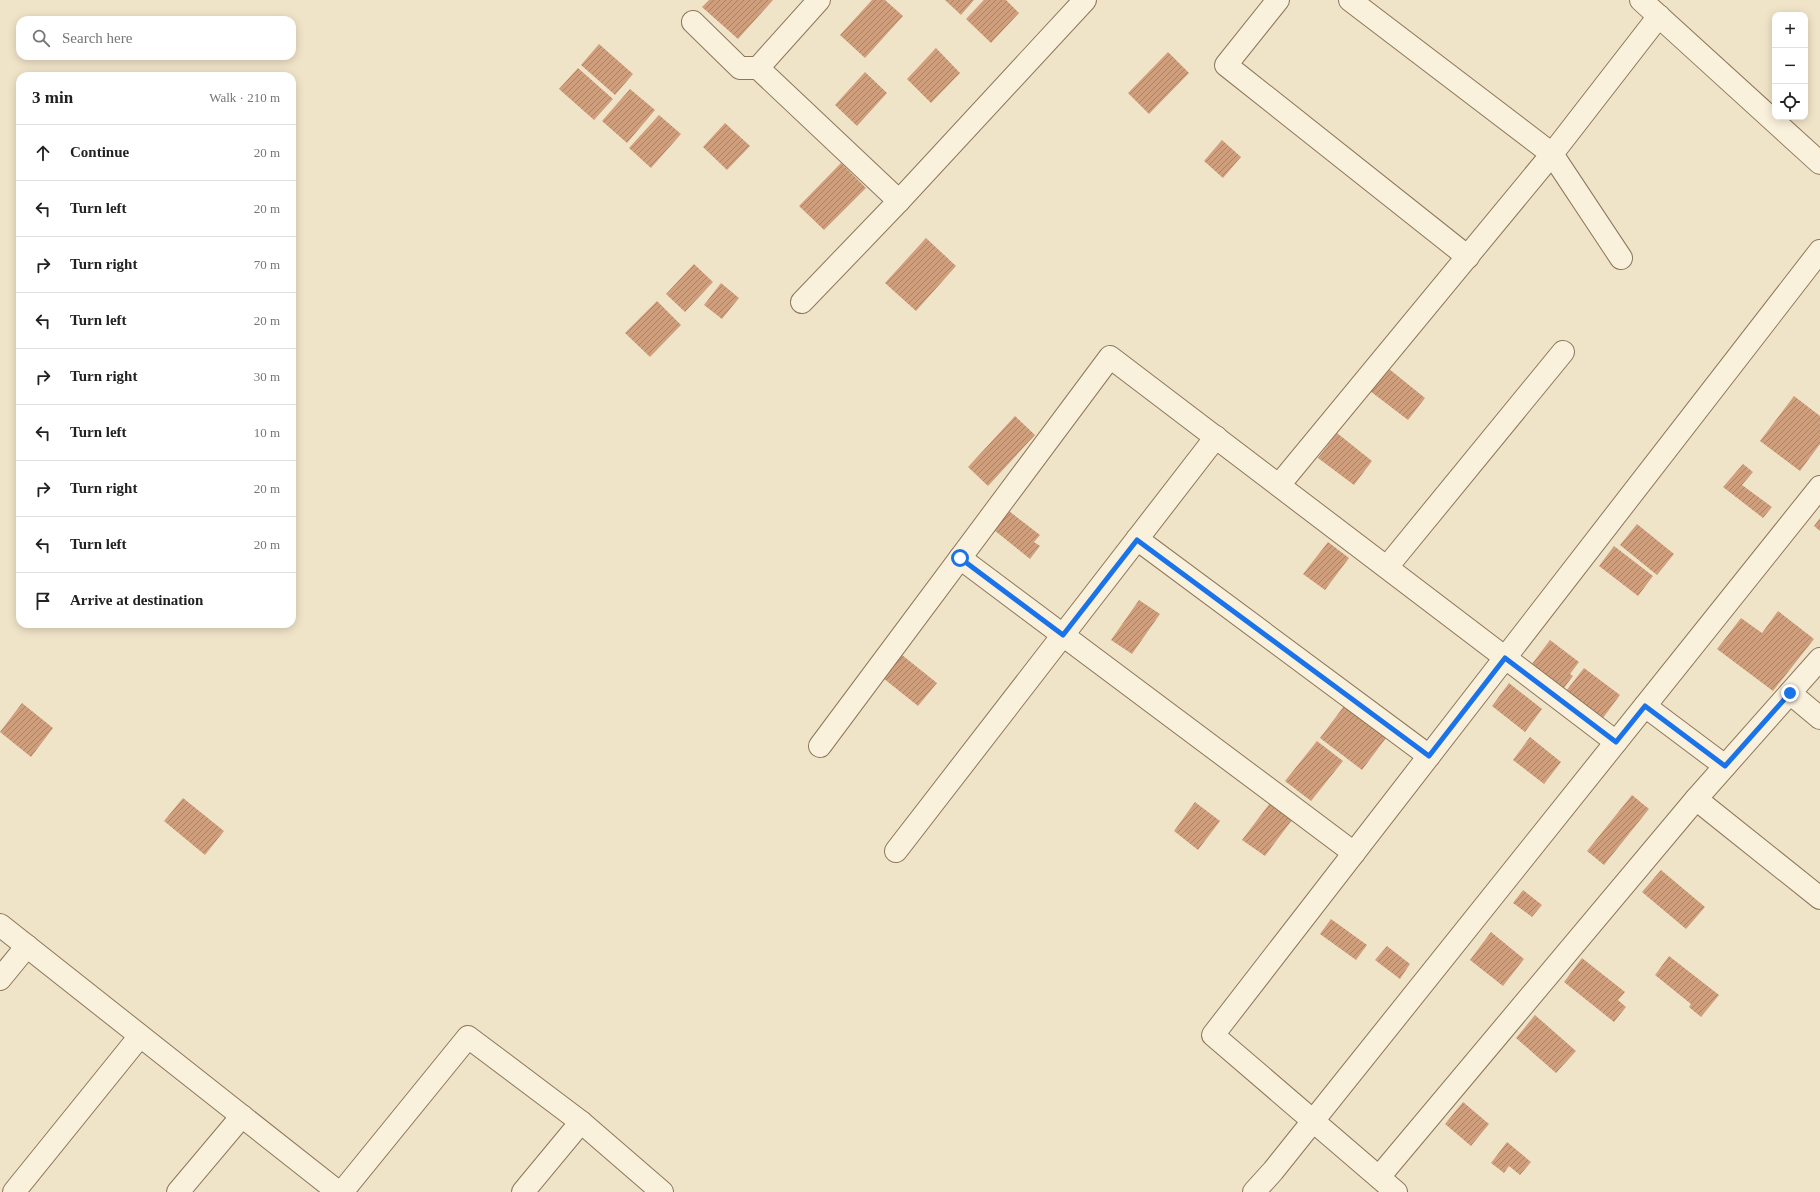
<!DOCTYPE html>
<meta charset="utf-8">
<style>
:root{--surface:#fff;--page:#f6f6f6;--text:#222;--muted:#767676;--line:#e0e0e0}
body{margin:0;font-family:"Times New Roman",serif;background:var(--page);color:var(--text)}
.controls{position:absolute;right:12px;top:12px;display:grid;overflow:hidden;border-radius:8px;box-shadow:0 2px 10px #0003}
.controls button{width:36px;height:36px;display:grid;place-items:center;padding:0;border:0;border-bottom:1px solid var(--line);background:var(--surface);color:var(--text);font:20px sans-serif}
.stop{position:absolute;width:12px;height:12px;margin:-9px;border:3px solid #1a73e8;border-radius:50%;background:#fff}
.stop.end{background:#1a73e8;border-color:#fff;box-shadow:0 1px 4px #0008}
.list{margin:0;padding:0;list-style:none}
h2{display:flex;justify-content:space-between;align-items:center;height:52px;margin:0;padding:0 16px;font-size:17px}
h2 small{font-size:13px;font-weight:400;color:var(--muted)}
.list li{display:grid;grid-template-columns:26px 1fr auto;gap:12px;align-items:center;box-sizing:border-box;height:56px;padding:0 16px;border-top:1px solid var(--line)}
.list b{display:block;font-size:15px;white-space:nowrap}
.list em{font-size:13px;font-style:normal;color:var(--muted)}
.icon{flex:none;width:22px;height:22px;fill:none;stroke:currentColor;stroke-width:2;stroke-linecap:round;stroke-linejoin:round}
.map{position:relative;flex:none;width:1820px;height:1192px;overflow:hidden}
.search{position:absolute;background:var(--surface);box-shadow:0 2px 10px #0003;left:16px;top:16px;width:280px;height:44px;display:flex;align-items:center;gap:10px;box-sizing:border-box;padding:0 14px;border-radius:12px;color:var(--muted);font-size:15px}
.panel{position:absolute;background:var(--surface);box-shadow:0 2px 10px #0003;left:16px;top:72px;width:280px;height:556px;border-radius:12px}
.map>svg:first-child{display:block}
</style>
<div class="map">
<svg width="1820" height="1192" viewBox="0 0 1820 1192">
<defs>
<pattern id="building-hatch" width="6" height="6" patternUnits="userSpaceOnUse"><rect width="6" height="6" fill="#cf9f7d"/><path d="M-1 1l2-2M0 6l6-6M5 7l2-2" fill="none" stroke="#a98266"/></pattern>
</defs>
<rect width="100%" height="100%" fill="#f0e4c8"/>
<!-- building -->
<g fill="url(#building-hatch)">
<path d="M709 0H773L738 39 702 7Z"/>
<path d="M872 0H885L903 16 865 58 840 35Z"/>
<path d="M945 0H974L961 15Z"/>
<path d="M984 0H1006L1019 13 991 43 966 19Z"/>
<path d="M599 44 633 74 615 95 581 65Z"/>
<path d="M936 48 960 73 931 103 907 79Z"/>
<path d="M1168 52 1189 73 1149 114 1128 93Z"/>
<path d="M578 68 613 99 594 120 559 89Z"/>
<path d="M865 72 887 93 857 126 835 105Z"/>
<path d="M630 89 655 110 627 143 602 121Z"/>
<path d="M659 115 681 134 651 168 629 148Z"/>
<path d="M725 123 750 146 727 170 703 147Z"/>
<path d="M1222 140 1241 157 1223 178 1204 161Z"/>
<path d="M841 163 866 188 824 230 799 206Z"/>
<path d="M926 238 956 266 916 311 885 283Z"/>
<path d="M694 264 713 282 685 312 666 294Z"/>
<path d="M721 283 739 298 722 319 704 305Z"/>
<path d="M657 301 681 325 650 357 625 333Z"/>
<path d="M1388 368 1425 398 1408 420 1370 391Z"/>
<path d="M1794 396 1820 416V444L1800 471 1760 441Z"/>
<path d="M1015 416 1035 435 988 486 968 467Z"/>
<path d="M1337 433 1372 461 1354 485 1318 458Z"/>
<path d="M1743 464 1753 472 1742 485 1772 507 1763 518 1723 487Z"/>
<path d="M1009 511 1040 535 1034 542 1040 546 1030 559 994 530Z"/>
<path d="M1820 518V531L1814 526Z"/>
<path d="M1637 524 1674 554 1657 575 1620 545Z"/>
<path d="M1328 542 1349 558 1325 590 1303 574Z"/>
<path d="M1614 546 1653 576 1638 596 1599 566Z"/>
<path d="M1139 600 1160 614 1132 654 1111 640Z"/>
<path d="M1778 611 1814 639 1773 691 1717 649 1741 618 1762 633Z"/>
<path d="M1550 640 1579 662 1570 674 1573 676 1561 692 1529 668Z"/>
<path d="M902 655 937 683 918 706 883 678Z"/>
<path d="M1584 668 1620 695 1603 718 1566 691Z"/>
<path d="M1509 683 1542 709 1525 732 1492 706Z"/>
<path d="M1347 702 1389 734 1362 770 1320 738Z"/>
<path d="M22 703 53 728 31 757 0 732Z"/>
<path d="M1530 737 1561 762 1544 784 1513 760Z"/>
<path d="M1317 741 1343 761 1311 801 1285 781Z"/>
<path d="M1632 795 1649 809 1604 865 1587 851Z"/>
<path d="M183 798 224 831 205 855 164 821Z"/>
<path d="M1195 802 1220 821 1198 850 1174 831Z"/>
<path d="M1270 803 1292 820 1265 856 1242 840Z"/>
<path d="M1661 870 1705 907 1686 929 1642 892Z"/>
<path d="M1523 890 1542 905 1532 917 1513 903Z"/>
<path d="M1331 919 1367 945 1356 960 1320 934Z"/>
<path d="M1491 932 1524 959 1503 986 1470 960Z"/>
<path d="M1387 946 1410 964 1400 979 1375 960Z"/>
<path d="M1669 956 1719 995 1701 1017 1689 1007 1691 1004 1655 975Z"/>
<path d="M1582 958 1625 992 1618 1000 1626 1007 1614 1022 1564 982Z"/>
<path d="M1535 1015 1576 1051 1556 1073 1516 1038Z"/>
<path d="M1463 1102 1489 1124 1471 1146 1445 1124Z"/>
<path d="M1507 1142 1531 1162 1520 1175 1509 1166 1504 1173 1491 1163Z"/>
</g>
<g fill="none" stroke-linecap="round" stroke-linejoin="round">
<!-- minor casing -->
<g stroke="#8d765c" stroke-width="24">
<g id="minor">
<path d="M1278 0 1226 65 1468 257"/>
<path d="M1641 0 1820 163"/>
<path d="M693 22 740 68H758L899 201"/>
<path d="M758 68 819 0"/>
<path d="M1621 258 1552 154 1659 16"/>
<path d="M802 302 899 201 1085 0"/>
<path d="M1279 485 1552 154 1350 0"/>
<path d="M1137 539 1429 756"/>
<path d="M960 558 1354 853"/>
<path d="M1387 567 1563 352"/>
<path d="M1790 693 1820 718"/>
<path d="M1645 706 1725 766"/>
<path d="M820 746 1110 357 1616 742"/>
<path d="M1696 799 1820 898"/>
<path d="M896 851 1216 437"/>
<path d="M0 925 338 1192"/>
<path d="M0 979 27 946"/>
<path d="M1379 1177 1696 799 1820 659"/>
<path d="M14 1192 140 1036"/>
<path d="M178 1192 242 1116"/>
<path d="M342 1192 468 1037 581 1122"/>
<path d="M523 1192 581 1122 662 1192"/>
<path d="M1254 1192 1273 1171 1820 487"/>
<path d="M1396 1192 1213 1035 1820 251"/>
</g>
</g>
<!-- minor -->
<use href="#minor" stroke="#faf1dc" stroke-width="22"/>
</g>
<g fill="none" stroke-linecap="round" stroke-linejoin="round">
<!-- route -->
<path stroke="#1a73e8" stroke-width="5" d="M960 558 1063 635 1137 540 1429 756 1505 658 1616 742 1645 706 1725 766 1790 693"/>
</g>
</svg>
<div class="controls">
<button>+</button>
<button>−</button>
<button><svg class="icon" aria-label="locate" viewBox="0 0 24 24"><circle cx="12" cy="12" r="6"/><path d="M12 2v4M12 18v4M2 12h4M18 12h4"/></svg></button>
</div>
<div class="stop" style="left:960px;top:558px"></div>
<div class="stop end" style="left:1790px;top:693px"></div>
<div class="search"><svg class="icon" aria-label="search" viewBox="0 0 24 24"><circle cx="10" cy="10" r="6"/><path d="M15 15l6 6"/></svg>Search here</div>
<section class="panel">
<h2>3 min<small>Walk · 210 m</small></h2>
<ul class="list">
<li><svg class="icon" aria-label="ahead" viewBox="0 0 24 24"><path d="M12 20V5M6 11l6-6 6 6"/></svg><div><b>Continue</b></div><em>20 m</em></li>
<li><svg class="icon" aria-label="left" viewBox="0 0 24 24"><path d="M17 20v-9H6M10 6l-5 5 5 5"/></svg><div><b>Turn left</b></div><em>20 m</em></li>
<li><svg class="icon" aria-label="right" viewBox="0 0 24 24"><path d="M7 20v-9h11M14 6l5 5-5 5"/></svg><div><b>Turn right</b></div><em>70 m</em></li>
<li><svg class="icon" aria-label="left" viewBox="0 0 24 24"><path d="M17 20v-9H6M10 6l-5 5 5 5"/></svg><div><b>Turn left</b></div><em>20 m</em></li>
<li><svg class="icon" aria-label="right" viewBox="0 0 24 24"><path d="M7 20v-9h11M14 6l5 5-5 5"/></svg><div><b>Turn right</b></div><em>30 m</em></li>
<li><svg class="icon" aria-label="left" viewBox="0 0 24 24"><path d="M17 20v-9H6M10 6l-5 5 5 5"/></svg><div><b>Turn left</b></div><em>10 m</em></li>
<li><svg class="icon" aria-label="right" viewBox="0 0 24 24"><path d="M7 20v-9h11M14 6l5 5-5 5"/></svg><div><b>Turn right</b></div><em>20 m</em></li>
<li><svg class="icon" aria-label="left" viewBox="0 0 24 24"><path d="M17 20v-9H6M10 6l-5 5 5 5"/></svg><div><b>Turn left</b></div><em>20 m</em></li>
<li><svg class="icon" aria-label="arrive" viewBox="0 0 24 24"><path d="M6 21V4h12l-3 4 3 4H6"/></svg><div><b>Arrive at destination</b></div></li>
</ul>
</section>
</div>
